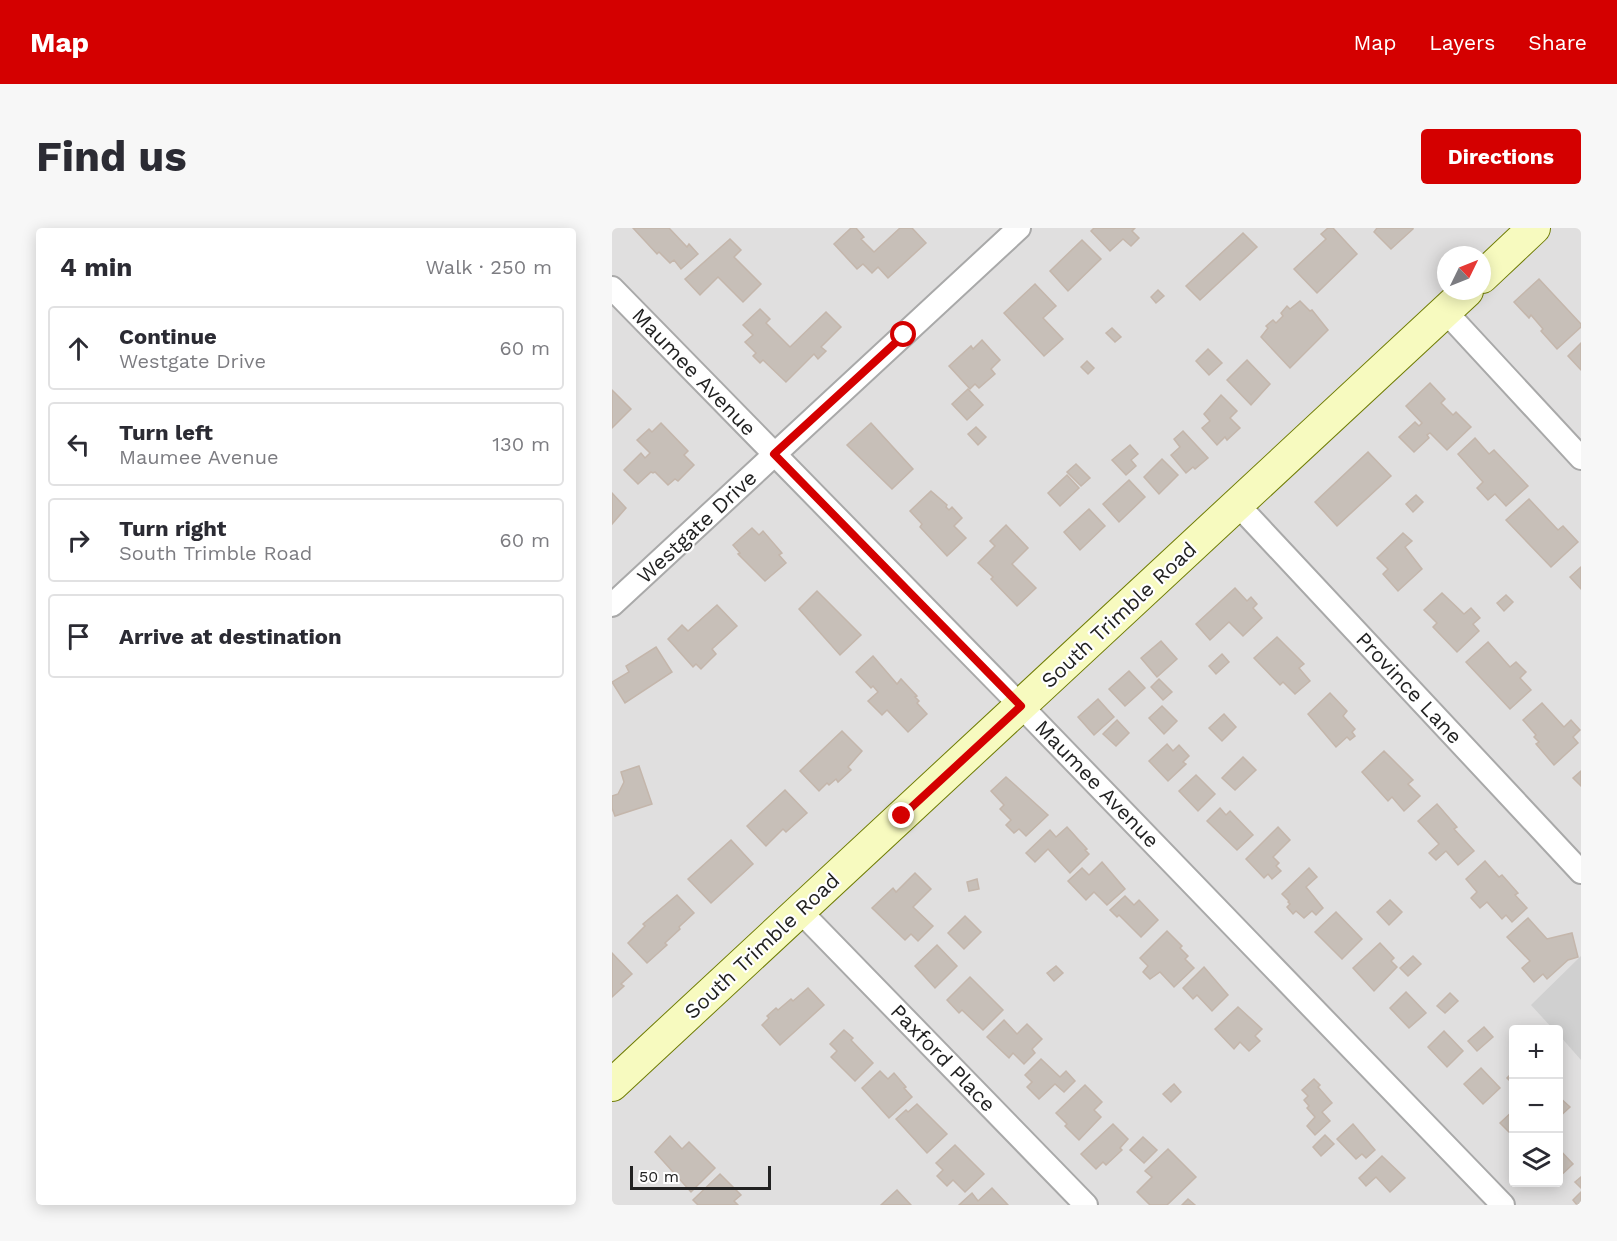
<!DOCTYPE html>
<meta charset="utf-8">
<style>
:root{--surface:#fff;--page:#f7f7f7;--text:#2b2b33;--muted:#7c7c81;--line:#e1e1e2;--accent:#d40000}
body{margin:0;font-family:"Work Sans",sans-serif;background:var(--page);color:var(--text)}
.controls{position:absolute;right:18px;bottom:18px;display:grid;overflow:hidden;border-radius:6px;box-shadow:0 3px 15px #0003}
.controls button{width:54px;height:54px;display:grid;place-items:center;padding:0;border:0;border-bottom:2px solid var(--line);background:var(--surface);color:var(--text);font:30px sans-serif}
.compass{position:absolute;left:825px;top:18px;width:54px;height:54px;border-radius:50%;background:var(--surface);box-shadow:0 3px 15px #0003;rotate:47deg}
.scale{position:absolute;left:18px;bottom:15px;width:141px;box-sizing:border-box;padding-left:6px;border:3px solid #222;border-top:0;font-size:16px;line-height:21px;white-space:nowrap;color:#222;-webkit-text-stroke:4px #fff;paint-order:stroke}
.stop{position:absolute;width:18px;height:18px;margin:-14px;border:4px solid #d40000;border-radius:50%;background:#fff}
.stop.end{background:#d40000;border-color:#fff;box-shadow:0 2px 6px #0008}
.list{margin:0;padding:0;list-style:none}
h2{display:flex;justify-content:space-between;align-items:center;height:78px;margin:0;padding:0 24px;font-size:26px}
h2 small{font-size:20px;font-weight:400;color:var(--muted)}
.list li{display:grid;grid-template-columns:39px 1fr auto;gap:18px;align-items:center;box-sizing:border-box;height:84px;margin:0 12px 12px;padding:0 12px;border:2px solid var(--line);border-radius:6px}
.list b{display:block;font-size:22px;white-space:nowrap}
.list p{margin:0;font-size:20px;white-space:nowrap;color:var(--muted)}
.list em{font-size:20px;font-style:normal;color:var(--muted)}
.icon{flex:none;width:33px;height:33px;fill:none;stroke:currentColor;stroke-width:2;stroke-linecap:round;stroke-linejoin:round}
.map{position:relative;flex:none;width:969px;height:977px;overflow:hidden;border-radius:6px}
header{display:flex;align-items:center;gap:36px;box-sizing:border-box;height:84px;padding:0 30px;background:var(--accent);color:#fff}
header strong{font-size:28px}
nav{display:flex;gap:33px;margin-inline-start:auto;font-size:21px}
.intro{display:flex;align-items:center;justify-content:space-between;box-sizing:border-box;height:144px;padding:0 36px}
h1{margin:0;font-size:42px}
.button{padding:15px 27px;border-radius:6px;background:var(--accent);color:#fff;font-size:21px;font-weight:700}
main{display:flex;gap:36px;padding:0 36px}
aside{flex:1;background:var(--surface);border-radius:6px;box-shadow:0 3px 15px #0003}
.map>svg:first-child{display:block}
</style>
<header>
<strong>Map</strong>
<nav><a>Map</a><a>Layers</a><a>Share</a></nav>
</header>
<div class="intro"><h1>Find us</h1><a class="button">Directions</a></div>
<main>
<aside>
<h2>4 min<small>Walk · 250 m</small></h2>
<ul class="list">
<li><svg class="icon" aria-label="ahead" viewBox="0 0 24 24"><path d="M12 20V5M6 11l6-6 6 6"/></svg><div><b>Continue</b><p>Westgate Drive</p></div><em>60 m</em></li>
<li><svg class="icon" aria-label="left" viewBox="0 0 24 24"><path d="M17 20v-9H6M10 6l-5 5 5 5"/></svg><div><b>Turn left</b><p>Maumee Avenue</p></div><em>130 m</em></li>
<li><svg class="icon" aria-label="right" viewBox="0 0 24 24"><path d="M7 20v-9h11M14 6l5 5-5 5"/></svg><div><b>Turn right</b><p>South Trimble Road</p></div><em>60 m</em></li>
<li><svg class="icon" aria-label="arrive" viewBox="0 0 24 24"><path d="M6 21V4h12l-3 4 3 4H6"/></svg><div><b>Arrive at destination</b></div></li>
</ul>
</aside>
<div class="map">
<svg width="969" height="977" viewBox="0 0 969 977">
<rect width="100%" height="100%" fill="#f2efe9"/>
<!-- residential -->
<path fill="#e0dfdf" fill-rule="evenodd" d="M0 0H969V977H0ZM834 27H870V63H834ZM902 802H946V954H902Z"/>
<!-- religious -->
<path fill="#d0d0d0" d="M969 728V832L947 807 946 802 941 801 919 777Z"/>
<!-- building -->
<g fill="#c7bfb8" stroke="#c4b6ab" stroke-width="1.5">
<path d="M21 0H57L75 19 77 16 86 26 69 41 62 32 58 35 47 24 45 26Z"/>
<path d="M239 0H244L252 9 249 11 262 24 288 0H300L314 15 276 50 266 39 260 45 251 36 245 41 222 16Z"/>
<path d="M482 0H523L520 3 527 10 519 18 511 11 498 23 479 3Z"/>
<path d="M716 0H721L745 26 705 65 682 41 714 11 709 6Z"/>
<path d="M765 0H801V1L779 21 762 4Z"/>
<path d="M631 5 645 19 588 72 574 58Z"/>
<path d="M118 11 129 22 122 29 149 56 131 74 106 49 88 67 73 51Z"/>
<path d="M470 12 489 31 456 63 438 43Z"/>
<path d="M927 51 969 96V99L945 121 929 103 931 101 919 87 917 90 902 74Z"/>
<path d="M423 56 444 78 431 90 451 111 432 128 392 85Z"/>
<path d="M546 62 552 68 544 75 539 69Z"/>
<path d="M688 73 698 83 700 82 716 102 678 140 649 109 656 100 654 98 661 92 664 95 671 88 669 85 675 78 678 81Z"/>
<path d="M148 81 158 91 154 95 178 119 214 84 229 99 209 119 214 123 206 131 202 126 174 154 151 132 148 135 141 128 144 125 133 114 141 107 131 97Z"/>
<path d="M500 100 509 109 503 114 494 105Z"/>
<path d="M370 112 388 132 379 141 383 146 367 160 363 156 358 161 337 138 359 118 361 121Z"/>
<path d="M969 115V142L956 128Z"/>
<path d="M596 121 610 135 597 147 584 133Z"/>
<path d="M635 132 658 156 639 177 615 152Z"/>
<path d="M475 133 482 140 476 146 469 139Z"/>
<path d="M818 155 833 171 829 175 841 187 844 184 859 199 835 222 818 205 815 207 817 210 802 224 787 209 803 194 807 198 810 195 794 178Z"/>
<path d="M356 161 371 177 355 192 340 176Z"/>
<path d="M0 162 19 181 0 200Z"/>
<path d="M609 167 625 183 618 190 628 200 615 212 613 209 605 217 590 200 598 193 592 186Z"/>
<path d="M49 195 76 223 72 227 82 237 66 253 63 251 56 257 43 244 41 245 39 244 26 256 12 242 29 225 33 230 38 225 25 212 37 201 40 204Z"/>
<path d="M259 195 301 241 280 261 235 217Z"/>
<path d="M364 199 374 209 366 217 356 206Z"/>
<path d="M571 203 596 230 583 241 581 239 574 245 559 227 568 219 562 211Z"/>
<path d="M863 210 877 226 882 222 916 258 894 278 883 266 876 272 865 260 871 254 846 226Z"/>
<path d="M518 217 526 226 519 232 524 238 514 247 500 232Z"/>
<path d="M756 224 779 248 725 298 703 274Z"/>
<path d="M550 231 566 247 547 266 532 249Z"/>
<path d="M464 236 478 250 469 258 455 244Z"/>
<path d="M455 247 467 260 448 278 436 265Z"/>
<path d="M517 252 533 269 507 294 491 276Z"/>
<path d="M319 263 335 277 334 279 337 282 340 279 350 290 342 298 354 310 335 328 308 299 310 296 298 283Z"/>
<path d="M0 265 14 280 0 296Z"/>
<path d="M804 267 811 274 801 284 794 276Z"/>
<path d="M917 271 946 302 951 298 966 314 939 339 894 292Z"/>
<path d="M477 281 493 298 468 322 452 304Z"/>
<path d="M394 297 416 320 400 336 424 360 405 378 379 351 381 349 366 335 383 318 378 313Z"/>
<path d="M140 300 147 307 151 303 170 325 167 327 174 335 153 353 126 326 128 325 121 317Z"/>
<path d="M791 305 800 313 793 319 810 341 786 363 771 346 776 341 765 330Z"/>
<path d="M969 339V361L958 349Z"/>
<path d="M623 360 635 373 639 369 645 376 641 380 650 390 631 408 617 394 598 412 584 396Z"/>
<path d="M205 363 249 407 228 427 187 381Z"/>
<path d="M830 365 852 386 859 380 868 390 861 396 867 403 845 424 821 399 825 395 812 382Z"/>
<path d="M894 367 901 374 892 383 885 375Z"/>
<path d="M105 377 125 398 100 421 104 426 89 441 84 436 81 439 56 411 70 397 76 403Z"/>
<path d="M665 409 692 436 687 440 698 453 683 466 671 454 668 457 642 430Z"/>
<path d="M549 413 565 431 545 449 529 430Z"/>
<path d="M876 414 898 439 904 434 914 444 908 450 919 462 898 481 854 434Z"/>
<path d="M44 419 60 444 13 475 0 454 17 444 14 438Z"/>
<path d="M610 426 617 434 604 446 597 438Z"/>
<path d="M261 428 285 456 289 451 305 468 303 469 307 473 305 475 315 486 296 504 275 482 270 487 256 473 266 464 261 458 259 460 244 444Z"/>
<path d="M517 443 533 460 513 478 497 461Z"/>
<path d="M547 451 560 464 551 472 539 459Z"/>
<path d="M718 465 735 483 731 488 743 501 740 504 743 508 738 512 735 509 724 519 696 486Z"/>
<path d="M486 471 502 489 482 507 466 489Z"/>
<path d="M930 475 952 499 959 492 968 502 961 509 966 515 942 537 924 516 927 514 922 509 924 507 911 492Z"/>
<path d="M550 478 565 493 552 506 537 490Z"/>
<path d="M612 486 624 499 610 513 597 500Z"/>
<path d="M505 492 517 505 504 518 491 506Z"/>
<path d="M230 503 250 523 236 539 239 542 226 554 224 551 217 557 215 555 207 563 188 543Z"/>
<path d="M555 516 561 523 567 517 577 528 571 534 574 536 556 553 537 533Z"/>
<path d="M772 523 801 552 796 556 808 568 792 583 780 569 776 573 750 544Z"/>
<path d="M631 529 644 542 623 562 610 550Z"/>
<path d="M27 538 40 576 3 588 0 580V568L6 566 12 554 9 544Z"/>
<path d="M969 543V558L961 550Z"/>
<path d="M584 547 603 566 586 583 567 563Z"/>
<path d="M394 549 436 587 414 608 407 601 402 605 394 597 399 592 388 581 392 577 379 563Z"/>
<path d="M173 562 195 585 174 604 171 601 154 618 135 598Z"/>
<path d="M825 576 845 599 842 601 862 623 846 637 834 623 824 632 817 625 827 616 806 593Z"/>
<path d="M608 580 614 587 618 583 641 607 625 622 595 593Z"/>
<path d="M455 599 475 621 473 622 477 626 458 645 436 621 423 634 414 625 438 602 444 609Z"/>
<path d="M666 599 678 612 661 629 667 635 664 638 669 643 660 651 656 646 652 650 634 631Z"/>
<path d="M119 612 141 636 99 675 76 651Z"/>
<path d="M873 633 887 649 890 647 906 665 903 667 915 680 900 694 894 687 890 691 875 674 868 680 859 670 865 664 854 651Z"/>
<path d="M490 634 513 661 495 677 482 664 474 672 456 653 470 640 477 647Z"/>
<path d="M697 640 705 649 694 659 711 680 704 687 700 683 692 690 684 683 681 686 675 679 678 676 676 674 677 673 670 666Z"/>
<path d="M303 645 319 661 301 679 321 698 306 713 299 706 293 712 260 680 281 660 284 664Z"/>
<path d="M365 651 367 661 357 663 355 654Z"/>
<path d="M65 667 82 685 67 699 68 701 53 715 55 717 35 735 16 715 33 698 31 696Z"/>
<path d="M513 668 522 677 527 672 546 692 529 709 507 687 505 689 498 682Z"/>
<path d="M778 672 790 684 777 697 765 684Z"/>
<path d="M724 684 750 711 730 731 703 704Z"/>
<path d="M353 688 369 704 352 721 336 705Z"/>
<path d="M916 690 935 711 960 705 966 729 956 732 935 751 931 746 922 754 910 740 918 733 895 709Z"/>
<path d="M555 703 570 718 568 720 576 728 573 731 582 740 562 759 548 744 538 751 531 744 536 738 528 730Z"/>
<path d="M768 715 782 730 779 733 785 739 762 763 741 740Z"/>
<path d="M325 717 345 738 323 760 303 738Z"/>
<path d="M0 725 20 746 9 756 12 758 0 769Z"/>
<path d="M801 728 809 736 796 748 788 740Z"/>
<path d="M444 738 451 745 442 753 435 745Z"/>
<path d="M592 739 616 767 600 783 585 767 581 771 571 760Z"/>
<path d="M358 749 391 782 371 802 350 782 347 785 335 772Z"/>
<path d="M196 760 212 777 168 817 150 797 157 790 155 788 164 780 166 782 179 771 181 773Z"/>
<path d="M794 764 814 785 797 800 778 780Z"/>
<path d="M838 765 846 773 833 785 825 778Z"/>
<path d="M626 779 650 801 643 808 648 813 637 823 628 814 622 821 603 801Z"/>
<path d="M392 792 405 806 415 796 430 811 420 821 423 825 412 836 401 825 397 830 375 809Z"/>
<path d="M872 799 881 809 865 823 856 813Z"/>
<path d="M232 802 241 810 239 812 261 835 243 853 219 829 225 823 218 816Z"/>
<path d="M832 803 851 823 835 839 816 819Z"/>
<path d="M429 831 448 849 454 843 463 853 452 864 443 856 427 871 415 859 420 854 413 847Z"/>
<path d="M869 840 888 860 871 876 852 856Z"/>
<path d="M268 843 276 851 282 845 294 859 292 860 300 869 277 890 250 860Z"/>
<path d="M902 843V857L895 850Z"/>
<path d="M702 851 708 857 706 859 720 875 710 884 718 893 703 907 695 898 703 889 695 880 697 878 692 872 696 868 690 862Z"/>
<path d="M562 856 569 864 559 874 551 866Z"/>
<path d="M473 857 490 874 482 882 489 889 467 912 453 898 455 896 444 885Z"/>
<path d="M946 868 958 879 946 890Z"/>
<path d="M305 876 335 906 315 925 284 891 294 882 296 884Z"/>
<path d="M902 882V909L888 895Z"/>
<path d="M501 896 516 911 508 920 510 922 494 937 491 934 484 941 469 926Z"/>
<path d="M741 896 763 922 754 930 750 926 744 931 725 911Z"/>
<path d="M713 907 722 916 709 928 701 919Z"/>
<path d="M58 908 70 921 77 914 103 940 79 964 43 924Z"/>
<path d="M531 909 545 922 532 935 518 922Z"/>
<path d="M343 917 372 946 353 964 341 952 335 958 325 948 331 942 324 935Z"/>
<path d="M946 920 961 936 946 950Z"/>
<path d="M556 921 584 949 555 977H538L525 964 540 949 533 943Z"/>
<path d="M770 928 793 950 778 964 764 949 754 958 747 950Z"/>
<path d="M108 946 129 967 122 973 126 977H86L81 972Z"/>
<path d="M969 949V960L963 954Z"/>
<path d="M380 960 396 977H347L360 965 366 973Z"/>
<path d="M285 962 299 977H269Z"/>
<path d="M969 964V977H965L961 972Z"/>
<path d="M576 971 583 977H570Z"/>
</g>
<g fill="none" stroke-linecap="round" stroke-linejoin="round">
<!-- street casing -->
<g stroke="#a9a9a9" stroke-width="26">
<g id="street">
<path d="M0 60 409 478 891 977"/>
<path d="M833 83 969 230"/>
<path d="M626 277 969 644"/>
<path d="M0 377 407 0"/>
<path d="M188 683 474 977"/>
</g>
</g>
<!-- secondary casing -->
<g stroke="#707d05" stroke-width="34">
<g id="secondary">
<path d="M870 49 922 0"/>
<path d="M0 857 855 63"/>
</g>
</g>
<!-- street -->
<use href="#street" stroke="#fff" stroke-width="22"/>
<!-- secondary -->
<use href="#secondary" stroke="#f7fabf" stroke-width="32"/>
</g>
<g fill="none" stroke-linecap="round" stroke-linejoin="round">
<!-- route -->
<path stroke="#d40000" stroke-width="8" d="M290 588 409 478 162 226 292 107"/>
</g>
<g text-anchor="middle" stroke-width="4.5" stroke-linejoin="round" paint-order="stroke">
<!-- street labels -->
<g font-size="21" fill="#222" stroke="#fff">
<text transform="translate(82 144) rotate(46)" y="7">Maumee Avenue</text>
<text transform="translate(85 299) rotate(-43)" y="7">Westgate Drive</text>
<text transform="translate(507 387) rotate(-43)" y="7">South Trimble Road</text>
<text transform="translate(797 460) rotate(47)" y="7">Province Lane</text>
<text transform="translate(485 556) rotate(46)" y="7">Maumee Avenue</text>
<text transform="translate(150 718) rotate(-43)" y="7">South Trimble Road</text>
<text transform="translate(331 830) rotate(46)" y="7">Paxford Place</text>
</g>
</g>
</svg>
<div class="controls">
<button>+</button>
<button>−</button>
<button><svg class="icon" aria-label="layers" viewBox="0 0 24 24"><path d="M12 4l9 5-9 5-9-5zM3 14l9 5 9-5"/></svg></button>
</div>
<svg class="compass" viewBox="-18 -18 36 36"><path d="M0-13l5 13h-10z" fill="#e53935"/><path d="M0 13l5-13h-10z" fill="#7c7c81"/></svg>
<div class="scale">50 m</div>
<div class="stop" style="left:292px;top:107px"></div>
<div class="stop end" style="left:290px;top:588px"></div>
</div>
</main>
